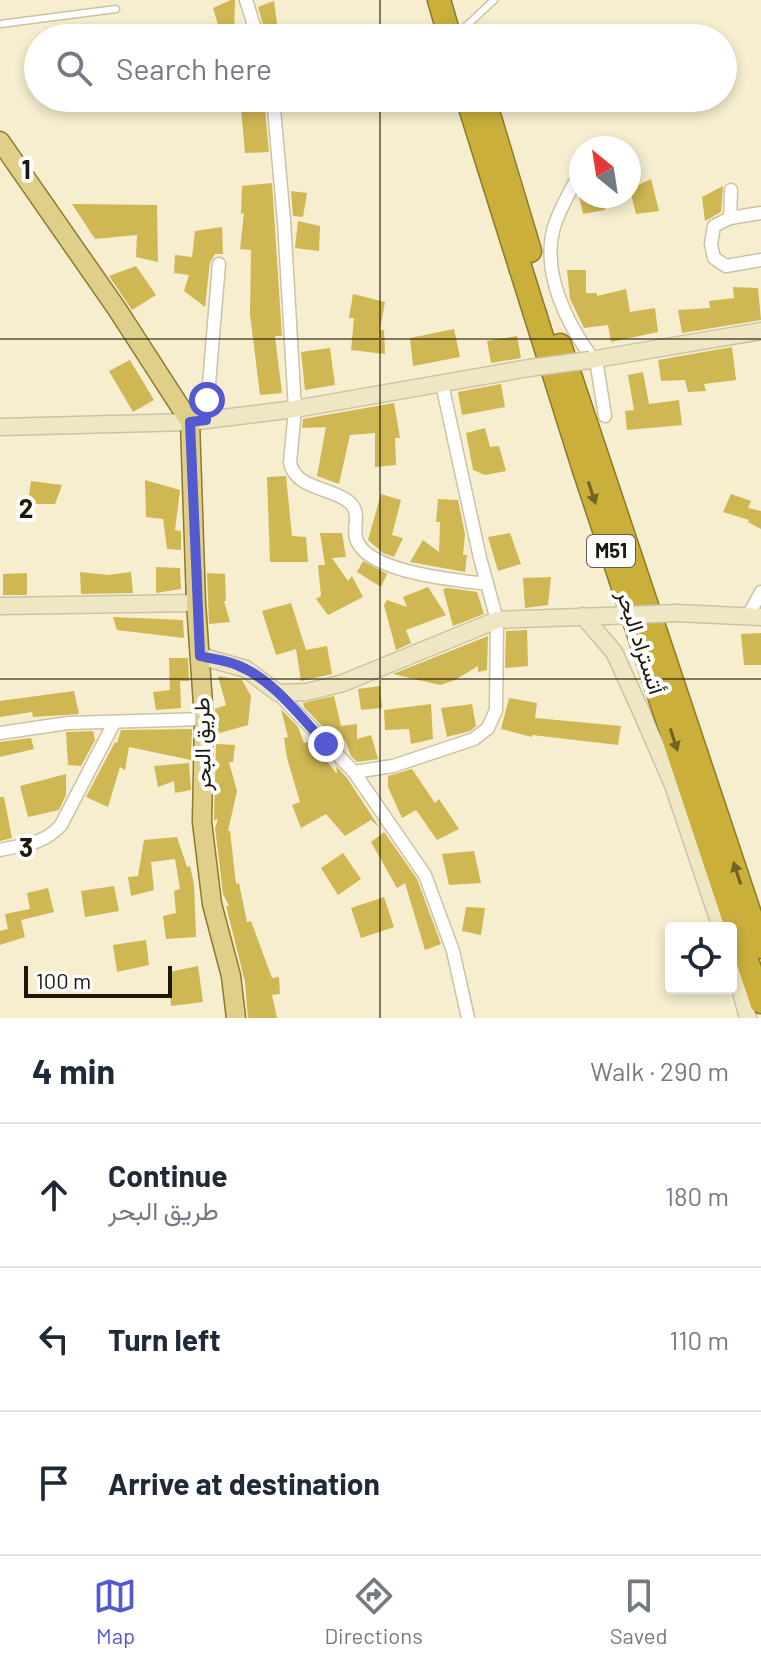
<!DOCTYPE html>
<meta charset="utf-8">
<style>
:root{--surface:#fff;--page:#f2f2f3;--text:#1f2937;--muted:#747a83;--line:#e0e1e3;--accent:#5359d0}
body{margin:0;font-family:Barlow,Vazirmatn,sans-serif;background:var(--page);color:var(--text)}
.controls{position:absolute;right:24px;bottom:24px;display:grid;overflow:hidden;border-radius:8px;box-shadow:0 4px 12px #0003}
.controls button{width:72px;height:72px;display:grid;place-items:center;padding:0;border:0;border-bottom:2px solid var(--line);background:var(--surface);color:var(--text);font:40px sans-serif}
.compass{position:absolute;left:569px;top:136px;width:72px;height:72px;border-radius:50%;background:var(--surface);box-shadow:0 4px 12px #0003;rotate:330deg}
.scale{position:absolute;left:24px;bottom:20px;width:148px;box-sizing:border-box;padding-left:8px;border:4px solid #1b180d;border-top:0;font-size:22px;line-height:28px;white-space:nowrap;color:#1b180d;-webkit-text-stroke:6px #fff;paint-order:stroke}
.stop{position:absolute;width:24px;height:24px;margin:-18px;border:6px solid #5359d0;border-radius:50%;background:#fff}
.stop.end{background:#5359d0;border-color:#fff;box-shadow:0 2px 8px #0008}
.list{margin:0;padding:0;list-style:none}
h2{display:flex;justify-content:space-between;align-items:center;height:104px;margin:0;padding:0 32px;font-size:34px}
h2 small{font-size:26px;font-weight:400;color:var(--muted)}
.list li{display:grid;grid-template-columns:52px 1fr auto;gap:24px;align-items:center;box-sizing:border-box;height:144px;padding:0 32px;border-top:2px solid var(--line)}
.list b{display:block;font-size:30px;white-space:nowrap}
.list p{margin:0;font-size:26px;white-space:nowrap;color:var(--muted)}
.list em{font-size:26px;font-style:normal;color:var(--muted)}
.icon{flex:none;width:44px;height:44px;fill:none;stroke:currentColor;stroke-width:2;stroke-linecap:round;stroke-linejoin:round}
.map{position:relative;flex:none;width:761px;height:1018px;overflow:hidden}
.search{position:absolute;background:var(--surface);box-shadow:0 4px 12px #0003;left:24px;right:24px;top:24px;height:88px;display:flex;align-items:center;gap:20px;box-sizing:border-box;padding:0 28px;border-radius:44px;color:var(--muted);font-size:30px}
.sheet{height:536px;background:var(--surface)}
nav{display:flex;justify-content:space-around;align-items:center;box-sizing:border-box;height:112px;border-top:2px solid var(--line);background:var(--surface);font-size:22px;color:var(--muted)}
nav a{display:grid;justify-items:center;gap:4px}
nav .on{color:var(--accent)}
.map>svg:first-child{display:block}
</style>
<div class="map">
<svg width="761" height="1018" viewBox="0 0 761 1018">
<rect width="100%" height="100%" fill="#f6eecf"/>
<!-- building -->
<g fill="#cfb753">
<path d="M231 0H235L234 38H222L213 8Z"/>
<path d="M274 1 279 38H267L258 7Z"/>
<path d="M240 98H259L261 112 265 111 269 152 245 153Z"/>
<path d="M651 179 659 211 636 214 630 189Z"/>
<path d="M272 183 282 336H275L282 393 260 395 250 314 251 250 240 249 244 213 241 214 242 186Z"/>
<path d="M723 186 721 212 705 221 702 197Z"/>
<path d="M291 191 307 193 303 217 293 216Z"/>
<path d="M579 196H603L605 210 583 214Z"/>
<path d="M72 204 157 205 158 262 136 257 137 235 95 239Z"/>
<path d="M298 221 320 226 319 251 295 248Z"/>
<path d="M222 227 223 254H215L210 262 205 307 184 291 189 275 174 273 175 255 192 257 195 231Z"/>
<path d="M136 266 156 295 132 310 109 276Z"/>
<path d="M567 270H586V293H597V296L626 289 630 312 655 308 658 332 611 342 608 325 584 328 570 299Z"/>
<path d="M733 287 758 288 761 320 682 333 678 310 710 308 709 301 734 298Z"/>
<path d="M353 294 385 302 380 330H384L385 354 351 350 354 318H349Z"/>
<path d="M454 329 460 357 413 366 410 338Z"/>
<path d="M517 336 521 358 491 363 487 341Z"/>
<path d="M732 347 736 380 704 384 706 391 688 392 685 380 661 381 658 360Z"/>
<path d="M330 348 335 385 305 390 301 352Z"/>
<path d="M130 360 154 400 133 412 109 371Z"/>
<path d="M643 372 649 404 679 400 682 425 627 430 625 411 634 410 628 375Z"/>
<path d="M501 384 505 407 462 415 458 392Z"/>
<path d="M394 403 400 438H395L396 465 375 467V433L350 435 339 484 317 476 326 427 302 428 303 419Z"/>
<path d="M485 428 490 447 499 446 506 471 485 475 473 470 466 433Z"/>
<path d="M286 476 292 536 306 537 308 562H270L267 477Z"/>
<path d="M145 480 180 490 175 530 181 531V550L167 549 163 519 146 517Z"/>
<path d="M31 481 62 485 55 504H28Z"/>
<path d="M381 494 401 500 392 535 403 538 394 557 383 553 368 540Z"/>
<path d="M731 494 751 501 748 508 761 511V529L748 522 749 520 723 512Z"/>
<path d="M438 499 458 500 465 534 463 555H467L465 572 410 562 423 540 439 552 440 522H436Z"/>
<path d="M320 533H342L346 557 332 558 348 581 352 576 363 597 328 615 316 599 321 596 318 565H325Z"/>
<path d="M510 533 521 564 498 571 488 537Z"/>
<path d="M363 561 387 574 381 587 357 572Z"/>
<path d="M156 567 180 568 181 589 156 593Z"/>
<path d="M80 572 108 575 131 572 133 593 81 594Z"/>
<path d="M27 573V595H3V574Z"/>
<path d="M207 573 225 574 226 601H224L230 622 209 624Z"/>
<path d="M551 577 548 605 525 608 523 578Z"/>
<path d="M428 587 446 615 406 630 411 643 396 650 384 605 387 600 407 607 403 597Z"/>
<path d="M448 588 477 592 484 614 453 626 443 589Z"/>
<path d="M291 603 306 650 327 646 332 674 301 681 296 649 276 655 262 611Z"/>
<path d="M113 617 183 620 184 638 117 630Z"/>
<path d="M527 630 528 666 505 668 506 631Z"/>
<path d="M761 633V665H744L741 634Z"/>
<path d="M488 636 487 670 478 672V666L455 680 440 685 393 674Z"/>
<path d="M169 658H188L189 681H180L181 708 156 710 153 692 170 690Z"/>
<path d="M218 676 242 680 251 696 248 725 216 734 215 709 226 705Z"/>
<path d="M380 686 382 708 361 710 358 689Z"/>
<path d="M74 691 79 714 33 717 32 712 0 717V701Z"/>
<path d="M334 696 341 726 357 724V739L371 735 378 759 357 762 351 756 345 740 338 742 331 735 330 726 323 727 304 707 303 703Z"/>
<path d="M509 698 537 703 535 718 621 726 618 745 532 735V737L501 729Z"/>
<path d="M431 704 433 739 411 744 409 729 385 730 384 710Z"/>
<path d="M472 704 476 726 470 731 447 737 441 708Z"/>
<path d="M281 709 298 727 304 743 311 741 337 774 336 766 347 778 379 827 371 820 345 836 326 814 301 828 292 805 300 802 287 758 284 738 288 737Z"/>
<path d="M192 729 191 760 129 747 125 770 120 767 108 807 86 797 115 742 117 743 121 730Z"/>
<path d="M93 731 95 740 81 766 68 765 66 732Z"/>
<path d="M31 738 34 749 0 757V742Z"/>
<path d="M216 744 235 745 233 762H229L237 791 228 831H230L236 884 239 883 247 922 251 921 272 978 279 977 280 994 272 995 277 1018H248L245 982 226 906H229L223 894 215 828 218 819 214 820Z"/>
<path d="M189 763 191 790 175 793 174 781 158 787 154 766Z"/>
<path d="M412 769 435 803 439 799 459 829 437 840 416 810 402 818 388 787V776Z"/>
<path d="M66 774V795L59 810 28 817 20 786Z"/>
<path d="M0 797H4L12 838 0 841Z"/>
<path d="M384 832 417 879 441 944 425 950 405 883 397 888 371 842Z"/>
<path d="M177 837 187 867 190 866 194 884 196 937 166 939 163 916 176 913 174 891 180 889 175 859 151 862 154 890 131 896 128 877 138 876 144 840Z"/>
<path d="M474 851 481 883 449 885 442 854Z"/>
<path d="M343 853 361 879 338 895 321 868Z"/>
<path d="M114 886 119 911 85 917 81 891Z"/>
<path d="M48 888 54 912 21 920 25 937 0 945V931L8 929 5 914 30 909 27 893Z"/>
<path d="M384 897 394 927 361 938 351 908Z"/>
<path d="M466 907 485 908 481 935 462 931Z"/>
<path d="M146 940 149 965 117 972 113 945Z"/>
<path d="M198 966 203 1002 171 1006 169 972Z"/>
</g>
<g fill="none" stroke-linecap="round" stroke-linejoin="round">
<!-- lane casing -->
<g stroke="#cbc3a5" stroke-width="9">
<g id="lane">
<path d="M0 24 116 9"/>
<path d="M462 30 494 0"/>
</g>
</g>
<!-- street casing -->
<g stroke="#cbc3a5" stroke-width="15">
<g id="street">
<path d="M246 0 258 38"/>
<path d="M273 98 284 221 295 409 290 463C296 489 329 487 348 501 363 513 351 527 357 541 370 573 457 580 487 584"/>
<path d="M581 172C571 189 560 208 554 227 541 273 567 324 593 359"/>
<path d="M761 213 730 218 714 226 711 244 714 258 726 266 761 260"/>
<path d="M730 218 731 190"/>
<path d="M596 359 605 416"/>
<path d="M206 420 219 264"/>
<path d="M748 616 761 592"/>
<path d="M278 693 354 772 425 875 453 951 468 1018"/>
<path d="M0 733 68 723 204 719"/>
<path d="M354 772 393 766 474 739 488 728 496 710 497 620 480 558 442 384"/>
<path d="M0 850C23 845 45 844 61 825L114 723"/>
</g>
</g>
<!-- secondary casing -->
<g stroke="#cbc3a5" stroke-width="19">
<g id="secondary">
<path d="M590 360 761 331"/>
<path d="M0 427 190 422 295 409 529 368"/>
<path d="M0 606 196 603"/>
<path d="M676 613 761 617"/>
<path d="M583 616 614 652 640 709 673 785 721 928"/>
<path d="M200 656 246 669 278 693 307 692 343 683 497 620 607 616"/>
<path d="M731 956 748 1018"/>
</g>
</g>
<!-- primary casing -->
<g stroke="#8d7a2b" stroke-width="21">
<path id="primary" d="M0 141 117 309 190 422 196 603 204 719 202 822 212 904 231 976 236 1018"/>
</g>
<!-- highway casing -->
<g stroke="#8d7a2b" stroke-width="25">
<g id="highway">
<path d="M439 0 450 38"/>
<path d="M467 98 584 470 761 1002"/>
<path d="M484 98 530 251"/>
<path d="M560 345 761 947"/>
</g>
</g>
<!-- lane -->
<use href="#lane" stroke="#fff" stroke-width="6"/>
<!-- street -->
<use href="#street" stroke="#fff" stroke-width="12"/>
<!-- secondary -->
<use href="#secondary" stroke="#efe7c4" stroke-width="16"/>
<!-- primary -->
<use href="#primary" stroke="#dfcf89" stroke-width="18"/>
<!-- highway -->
<use href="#highway" stroke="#caaf3b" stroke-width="22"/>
<!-- secondary-bridge casing -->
<g stroke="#cbc3a5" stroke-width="19" stroke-linecap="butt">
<g id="secondary-bridge">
<path d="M529 368 590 360"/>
<path d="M607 616 676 613"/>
</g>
</g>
<!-- secondary-bridge -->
<use href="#secondary-bridge" stroke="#efe7c4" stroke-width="16"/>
</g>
<!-- one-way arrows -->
<defs><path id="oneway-solid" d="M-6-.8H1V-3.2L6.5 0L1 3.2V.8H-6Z" transform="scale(2)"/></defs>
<g fill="#726424">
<use href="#oneway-solid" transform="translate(592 493) rotate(72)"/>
<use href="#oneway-solid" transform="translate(674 740) rotate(72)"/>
<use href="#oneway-solid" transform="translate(737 873) rotate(-108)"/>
</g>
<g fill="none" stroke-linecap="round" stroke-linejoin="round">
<!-- route -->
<path stroke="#5359d0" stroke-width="10" d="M207 400 206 420 190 422 200 656C212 659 225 660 237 665 273 679 300 717 326 744"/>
</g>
<!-- grid -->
<path fill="none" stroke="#1b180d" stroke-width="2" stroke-opacity="0.55" d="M380 0V38M380 98V1018M0 339H761M0 679H761"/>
<g text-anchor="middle" stroke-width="8" stroke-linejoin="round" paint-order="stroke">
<!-- shield labels -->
<rect fill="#fff" stroke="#5f5d56" stroke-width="2" x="587" y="535" width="48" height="32" rx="6"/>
<g font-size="20" font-weight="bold" fill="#1b180d">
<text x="611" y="558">M51</text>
</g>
<!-- street labels -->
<g font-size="22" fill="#1b180d" stroke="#fff">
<text transform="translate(641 642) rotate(72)" y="8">أتستراد البحر</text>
<text transform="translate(202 744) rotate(-91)" y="8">طريق البحر</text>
</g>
</g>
<g font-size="26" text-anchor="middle" font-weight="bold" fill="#1b180d" stroke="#fff" stroke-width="8" stroke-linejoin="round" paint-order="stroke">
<text x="26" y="179">1</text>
<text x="26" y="518">2</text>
<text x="26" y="857">3</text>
</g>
</svg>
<div class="controls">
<button><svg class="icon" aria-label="locate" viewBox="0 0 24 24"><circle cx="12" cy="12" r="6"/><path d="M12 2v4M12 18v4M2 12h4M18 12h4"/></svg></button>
</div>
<svg class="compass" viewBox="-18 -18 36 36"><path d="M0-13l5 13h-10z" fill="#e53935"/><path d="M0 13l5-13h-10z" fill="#747a83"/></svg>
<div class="scale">100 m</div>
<div class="stop" style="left:207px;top:400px"></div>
<div class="stop end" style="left:326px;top:744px"></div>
<div class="search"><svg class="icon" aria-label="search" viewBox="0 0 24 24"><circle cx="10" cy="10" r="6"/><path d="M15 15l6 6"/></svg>Search here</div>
</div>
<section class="sheet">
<h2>4 min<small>Walk · 290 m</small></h2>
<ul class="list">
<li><svg class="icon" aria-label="ahead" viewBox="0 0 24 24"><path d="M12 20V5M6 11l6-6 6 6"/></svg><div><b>Continue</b><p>طريق البحر</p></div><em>180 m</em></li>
<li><svg class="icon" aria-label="left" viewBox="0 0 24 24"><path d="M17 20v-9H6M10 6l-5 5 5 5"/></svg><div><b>Turn left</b></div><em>110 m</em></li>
<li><svg class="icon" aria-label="arrive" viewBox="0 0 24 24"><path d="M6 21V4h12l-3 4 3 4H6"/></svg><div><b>Arrive at destination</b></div></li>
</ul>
</section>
<nav>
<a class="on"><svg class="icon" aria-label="map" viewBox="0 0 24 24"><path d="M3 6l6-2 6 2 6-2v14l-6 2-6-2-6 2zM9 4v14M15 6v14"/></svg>Map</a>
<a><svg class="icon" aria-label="directions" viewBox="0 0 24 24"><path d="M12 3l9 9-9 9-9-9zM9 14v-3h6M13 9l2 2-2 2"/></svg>Directions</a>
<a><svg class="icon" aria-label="saved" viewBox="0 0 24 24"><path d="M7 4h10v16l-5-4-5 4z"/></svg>Saved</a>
</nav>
